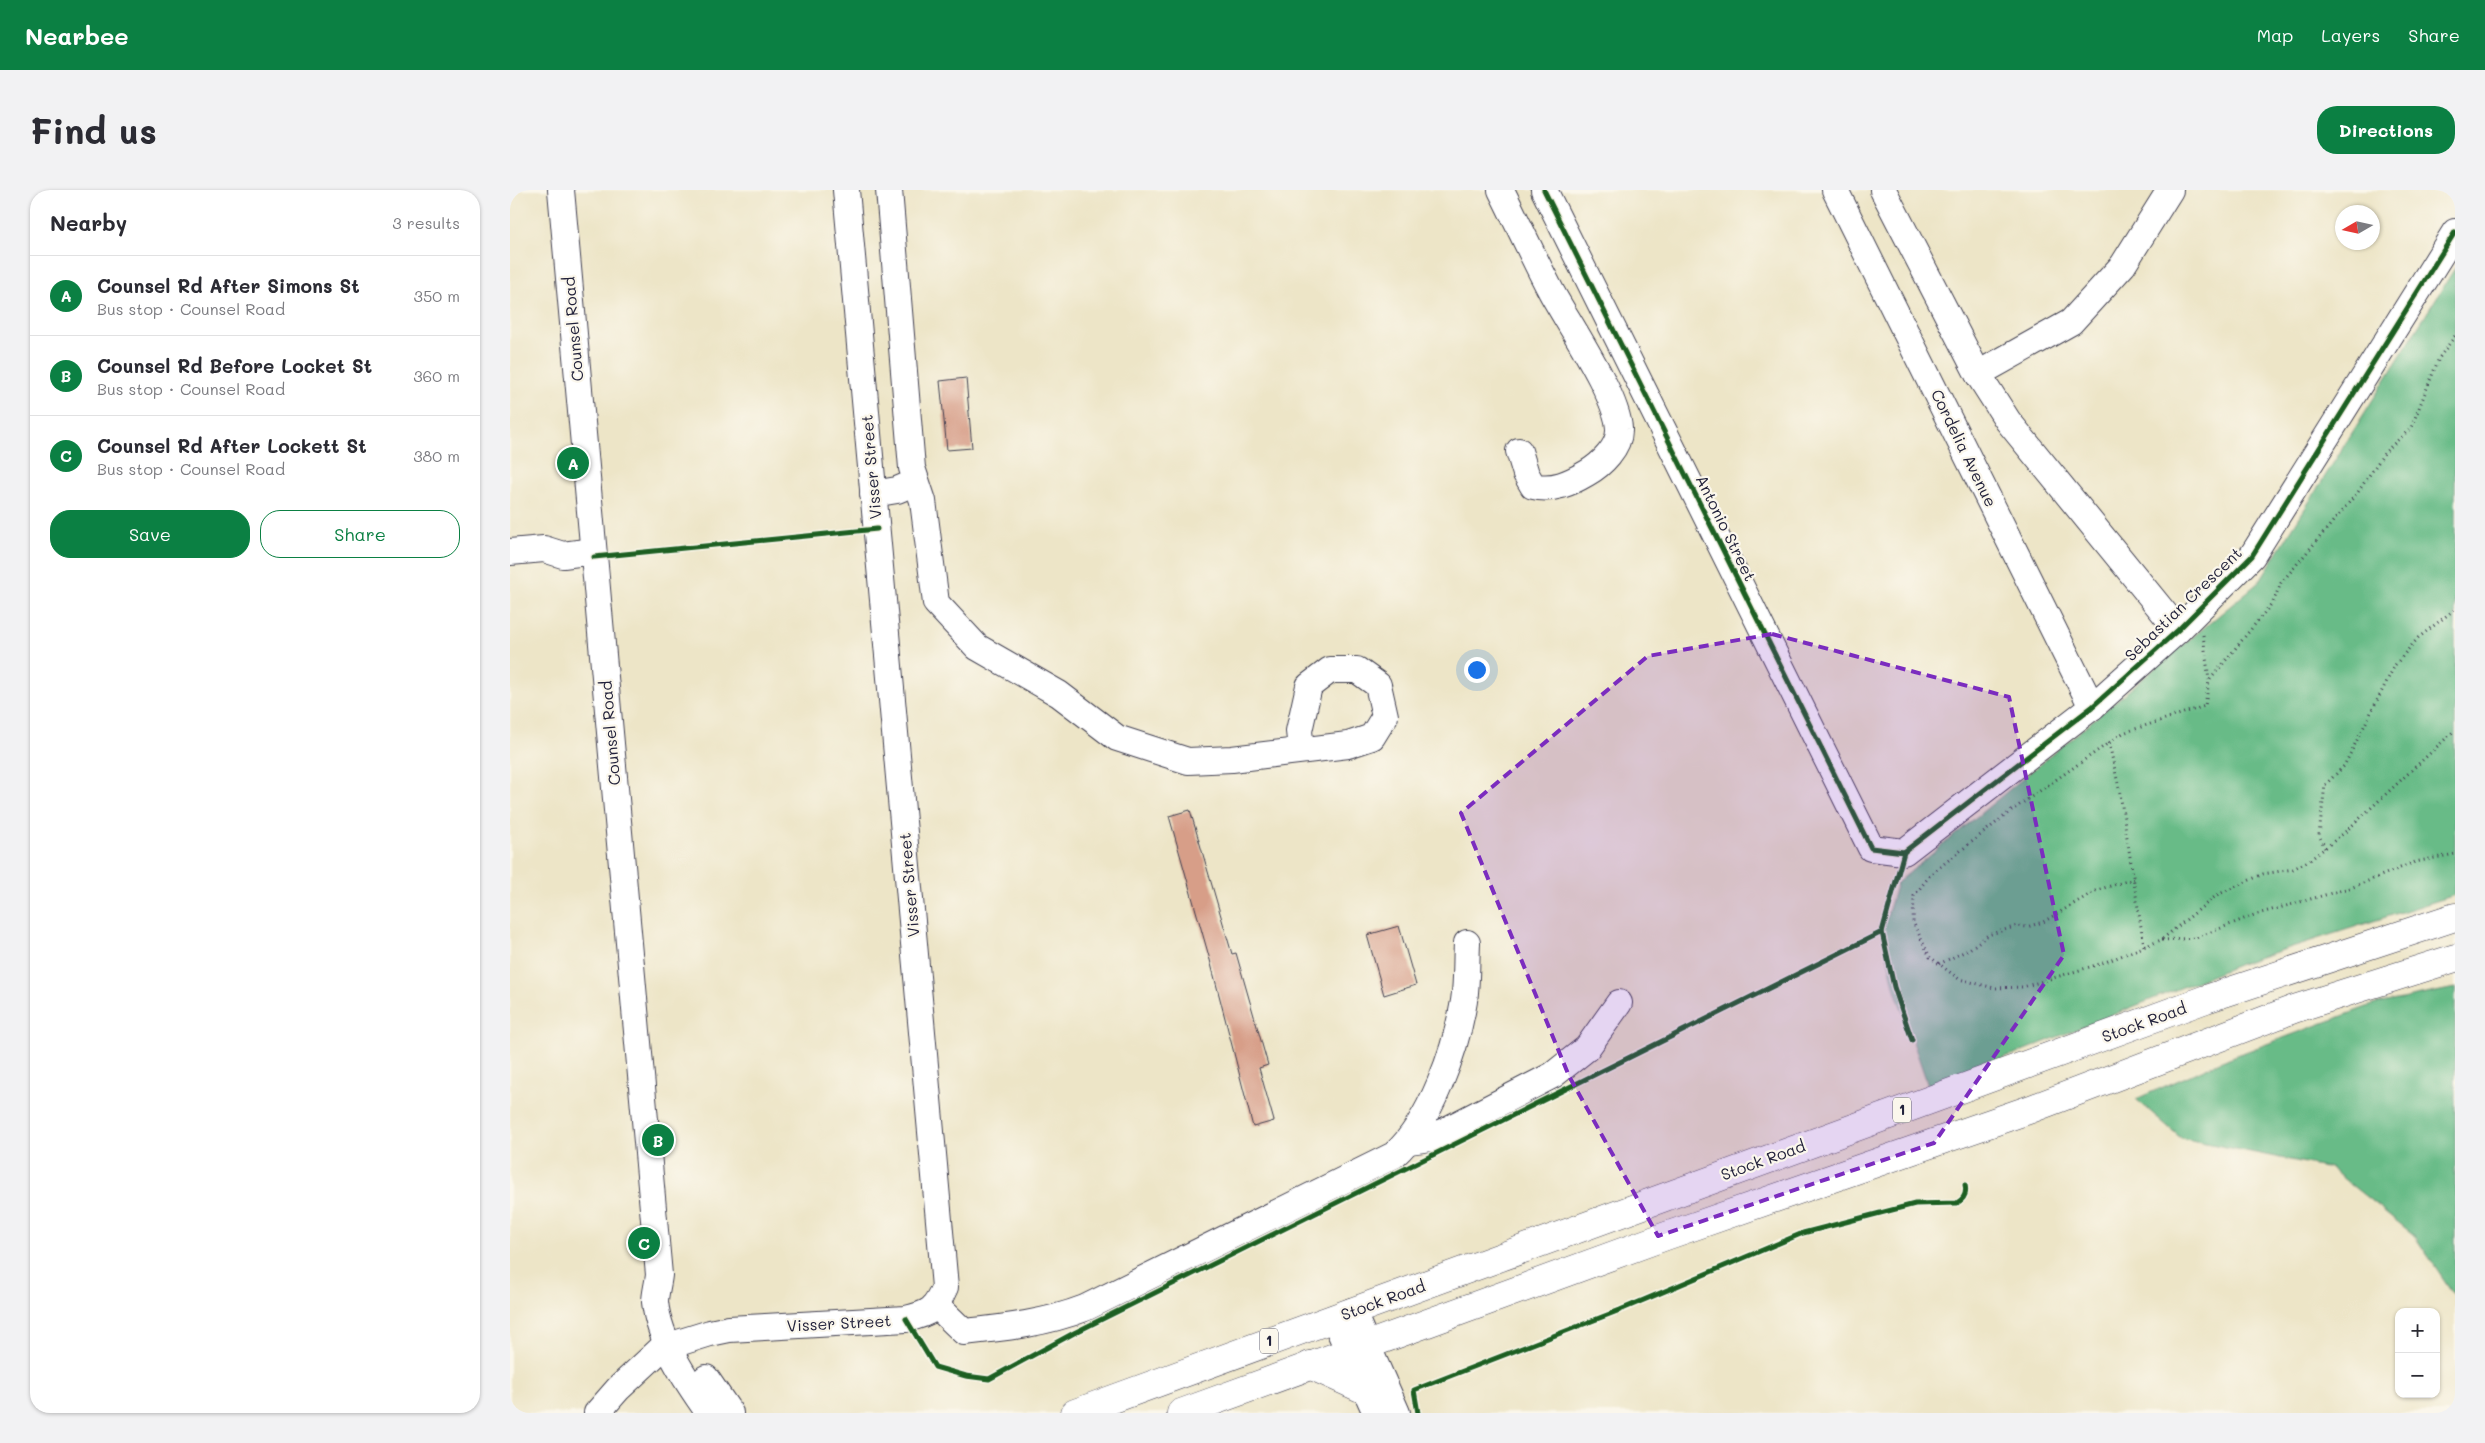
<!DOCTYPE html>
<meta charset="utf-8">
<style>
:root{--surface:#fff;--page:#f2f2f3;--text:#2b2b33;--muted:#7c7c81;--line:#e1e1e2;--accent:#0b8043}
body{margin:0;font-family:Mali,sans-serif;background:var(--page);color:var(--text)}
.controls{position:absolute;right:15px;bottom:15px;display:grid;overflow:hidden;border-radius:10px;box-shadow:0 1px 4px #0004}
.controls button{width:45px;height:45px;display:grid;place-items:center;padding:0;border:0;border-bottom:1px solid var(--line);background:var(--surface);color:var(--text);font:25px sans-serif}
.compass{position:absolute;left:1825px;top:15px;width:45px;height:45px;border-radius:50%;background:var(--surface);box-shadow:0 1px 4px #0004;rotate:261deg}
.you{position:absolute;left:966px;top:479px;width:18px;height:18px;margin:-12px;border:4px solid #fff;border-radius:50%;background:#1a73e8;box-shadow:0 0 0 8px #1a73e833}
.badge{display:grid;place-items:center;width:32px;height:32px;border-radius:50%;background:var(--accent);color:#fff;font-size:16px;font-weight:700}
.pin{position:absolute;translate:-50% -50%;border:2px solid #fff;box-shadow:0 1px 5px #0006}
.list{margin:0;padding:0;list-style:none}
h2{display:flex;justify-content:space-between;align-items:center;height:65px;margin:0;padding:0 20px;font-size:21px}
h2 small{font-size:16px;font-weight:400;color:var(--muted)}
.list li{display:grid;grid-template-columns:32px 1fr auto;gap:15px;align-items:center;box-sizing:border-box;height:80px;padding:0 20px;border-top:1px solid var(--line)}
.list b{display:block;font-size:19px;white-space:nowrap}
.list p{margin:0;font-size:16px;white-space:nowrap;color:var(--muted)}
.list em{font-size:16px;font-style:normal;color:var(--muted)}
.actions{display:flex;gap:10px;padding:15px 20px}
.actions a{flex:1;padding:11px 0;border:1px solid var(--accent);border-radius:20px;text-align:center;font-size:18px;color:var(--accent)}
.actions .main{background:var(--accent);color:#fff}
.map{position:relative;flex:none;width:1945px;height:1223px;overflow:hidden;border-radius:20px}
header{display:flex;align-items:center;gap:30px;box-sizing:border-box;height:70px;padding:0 25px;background:var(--accent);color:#fff}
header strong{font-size:24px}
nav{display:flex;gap:28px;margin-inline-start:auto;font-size:18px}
.intro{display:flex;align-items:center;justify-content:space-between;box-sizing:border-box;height:120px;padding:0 30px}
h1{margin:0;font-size:35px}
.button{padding:12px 22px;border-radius:20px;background:var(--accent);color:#fff;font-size:18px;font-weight:700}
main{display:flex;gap:30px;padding:0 30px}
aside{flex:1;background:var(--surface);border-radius:20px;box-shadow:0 1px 4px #0004}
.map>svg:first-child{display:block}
</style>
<header>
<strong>Nearbee</strong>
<nav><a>Map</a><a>Layers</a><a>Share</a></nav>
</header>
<div class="intro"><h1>Find us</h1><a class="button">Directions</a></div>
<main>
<aside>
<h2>Nearby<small>3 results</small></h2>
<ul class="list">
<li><span class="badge">A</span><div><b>Counsel Rd After Simons St</b><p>Bus stop · Counsel Road</p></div><em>350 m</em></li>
<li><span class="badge">B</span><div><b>Counsel Rd Before Locket St</b><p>Bus stop · Counsel Road</p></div><em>360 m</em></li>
<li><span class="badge">C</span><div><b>Counsel Rd After Lockett St</b><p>Bus stop · Counsel Road</p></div><em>380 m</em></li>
</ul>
<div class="actions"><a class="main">Save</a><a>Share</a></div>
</aside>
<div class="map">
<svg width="1945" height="1223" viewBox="0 0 1945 1223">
<rect width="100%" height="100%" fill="#fbf7ec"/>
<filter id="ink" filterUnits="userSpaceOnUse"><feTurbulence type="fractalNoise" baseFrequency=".02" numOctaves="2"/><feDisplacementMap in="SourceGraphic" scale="10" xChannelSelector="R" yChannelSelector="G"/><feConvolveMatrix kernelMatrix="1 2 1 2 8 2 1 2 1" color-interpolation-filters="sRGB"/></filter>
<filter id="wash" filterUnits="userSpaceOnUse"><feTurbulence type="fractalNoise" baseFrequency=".0096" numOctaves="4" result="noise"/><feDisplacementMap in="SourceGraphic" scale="20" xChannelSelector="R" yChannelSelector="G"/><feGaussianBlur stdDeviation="1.12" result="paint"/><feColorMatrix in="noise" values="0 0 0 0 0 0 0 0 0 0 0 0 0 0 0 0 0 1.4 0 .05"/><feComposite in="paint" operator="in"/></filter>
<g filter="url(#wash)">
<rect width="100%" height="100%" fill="#ede5c7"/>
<!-- forest -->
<g fill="#68bb87" stroke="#456e61">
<path d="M1945 78V705L1738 771 1419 898 1384 797 1372 742 1387 693 1749 392Z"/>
<path d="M1945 798V1106L1904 1045 1820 978 1671 948 1626 909 1719 868 1862 815Z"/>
</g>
<g id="blocks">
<!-- building -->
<g fill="#d79e88">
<path d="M456 188 462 258 437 260 430 191Z"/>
<path d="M680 620 722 764 726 763 758 875 749 878 764 931 743 937 700 770 659 626Z"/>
<path d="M889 736 906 795 874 805 857 745Z"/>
</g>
</g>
</g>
<g filter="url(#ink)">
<use href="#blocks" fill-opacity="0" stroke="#403f50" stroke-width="1"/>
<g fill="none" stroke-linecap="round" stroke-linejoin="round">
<!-- minor casing -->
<g stroke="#403f50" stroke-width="28">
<g id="minor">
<path d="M51 0 149 1085C148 1094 145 1104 145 1112 149 1151 177 1192 199 1223"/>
<path d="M379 0 402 278 413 311 426 413 467 457 549 504 607 548 678 571 722 569 838 555 862 547 875 526 868 495 847 480H820L799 496 789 541 791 559"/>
<path d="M991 0C1008 34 1024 69 1042 103 1059 134 1108 207 1109 239 1110 257 1091 275 1077 283 1060 293 1043 301 1023 296L1016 284 1009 261"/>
<path d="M1034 0 1361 658 1394 662 1582 517 1668 440 1742 366 1945 42"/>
<path d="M1325 0 1582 517"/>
<path d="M1373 0 1468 184 1498 231 1668 440"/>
<path d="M1468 184 1561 132 1613 75 1660 0"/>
<path d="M363 304 387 300 406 292"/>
<path d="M0 362 34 359 53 365 83 361"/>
<path d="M899 951 921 948 1043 885 1077 858 1109 813"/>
<path d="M427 1116 454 1142C496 1138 536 1133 575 1118L884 965C921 932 946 859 954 811 957 792 956 772 957 753"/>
<path d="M842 1121 887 1223"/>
<path d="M824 1128 866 1223"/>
<path d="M196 1188 220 1223"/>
<path d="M87 1223 108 1199 152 1158 200 1143 219 1139 396 1129C421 1123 425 1120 435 1097L336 0"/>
</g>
</g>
<!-- highway casing -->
<g stroke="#403f50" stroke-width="29">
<g id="highway">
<path d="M800 1175 855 1200"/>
<path d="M565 1223 1696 809 1945 727"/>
<path d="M671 1223 1156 1046 1521 919 1784 819 1945 768"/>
</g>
</g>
<!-- path -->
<g stroke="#403f50" stroke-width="3" stroke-dasharray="1 4" stroke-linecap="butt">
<path d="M1945 146 1929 168 1901 238 1875 262 1848 302 1771 393 1763 412 1699 491 1695 516 1613 543 1501 621 1421 684 1404 706 1403 732 1420 767 1449 789 1484 798 1513 797 1593 773 1651 750 1707 705 1753 684 1783 679 1800 670 1834 643 1945 540"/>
<path d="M1693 445 1699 490"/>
<path d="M1599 553 1610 603 1634 756"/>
<path d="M1815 658 1809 645 1815 595 1834 576 1885 475 1908 448 1945 419"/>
<path d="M1652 750 1686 748 1744 725 1843 697 1905 672 1945 664"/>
<path d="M1429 774 1458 760 1478 745 1507 736 1517 737 1533 732 1587 700 1624 689"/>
</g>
<!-- minor -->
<use href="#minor" stroke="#fff" stroke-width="26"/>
<!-- highway -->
<use href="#highway" stroke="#fff" stroke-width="28"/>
<!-- cycleway casing -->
<g stroke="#fbf7ec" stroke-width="8">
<g id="cycleway">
<path d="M1034 0 1361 658 1394 662"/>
<path d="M84 367 367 339"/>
<path d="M1394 662 1582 517 1668 440 1742 366 1945 42"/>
<path d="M1394 662 1372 742 1384 797 1402 850"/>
<path d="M396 1129 425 1177 456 1186 479 1189 564 1143 1372 742"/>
<path d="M908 1223 904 1200 1110 1120 1293 1043 1405 1014 1447 1013C1454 1009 1457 1003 1455 995"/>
</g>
</g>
<!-- cycleway -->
<use href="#cycleway" stroke="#1b5e20" stroke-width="5"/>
</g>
</g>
<!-- marked area -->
<path fill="#7b2cbf" fill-opacity="0.2" stroke="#7b2cbf" stroke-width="4" stroke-dasharray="10 6" stroke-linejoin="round" d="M1262 444 1499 507 1554 765 1424 953 1148 1046 1059 886 951 623 1138 466Z"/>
<g text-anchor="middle" stroke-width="4.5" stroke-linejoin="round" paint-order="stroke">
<!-- shield labels -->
<g fill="#fbf7ec" stroke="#636270" stroke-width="1">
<rect x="1383" y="907.5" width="18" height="25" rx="4"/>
<rect x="750" y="1138.5" width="18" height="25" rx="4"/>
</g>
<g font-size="15" font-weight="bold" fill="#22223b">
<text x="1392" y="925">1</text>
<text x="759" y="1156">1</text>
</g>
<!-- street labels -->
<g font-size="16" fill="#22223b" stroke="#fbf7ec">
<text transform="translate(63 139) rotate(-95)" y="6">Counsel Road</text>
<text transform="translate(1454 258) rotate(64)" y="6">Cordelia Avenue</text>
<text transform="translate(361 277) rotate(-95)" y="6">Visser Street</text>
<text transform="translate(1216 338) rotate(64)" y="6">Antonio Street</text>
<text transform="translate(1673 414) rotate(-44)" y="6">Sebastian Crescent</text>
<text transform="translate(100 543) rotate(-95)" y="6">Counsel Road</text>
<text transform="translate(399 695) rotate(-95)" y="6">Visser Street</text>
<text transform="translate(1634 832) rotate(-20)" y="6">Stock Road</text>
<text transform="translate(1253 970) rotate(-20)" y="6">Stock Road</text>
<text transform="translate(873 1110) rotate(-20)" y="6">Stock Road</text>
<text transform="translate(329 1133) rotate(-3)" y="6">Visser Street</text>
</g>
</g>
</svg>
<div class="controls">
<button>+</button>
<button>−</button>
</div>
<svg class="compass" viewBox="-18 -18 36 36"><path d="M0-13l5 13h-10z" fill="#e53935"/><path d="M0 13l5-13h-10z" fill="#7c7c81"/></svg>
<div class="you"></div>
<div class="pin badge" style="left:63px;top:273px">A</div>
<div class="pin badge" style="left:148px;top:950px">B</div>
<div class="pin badge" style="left:134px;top:1053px">C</div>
</div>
</main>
